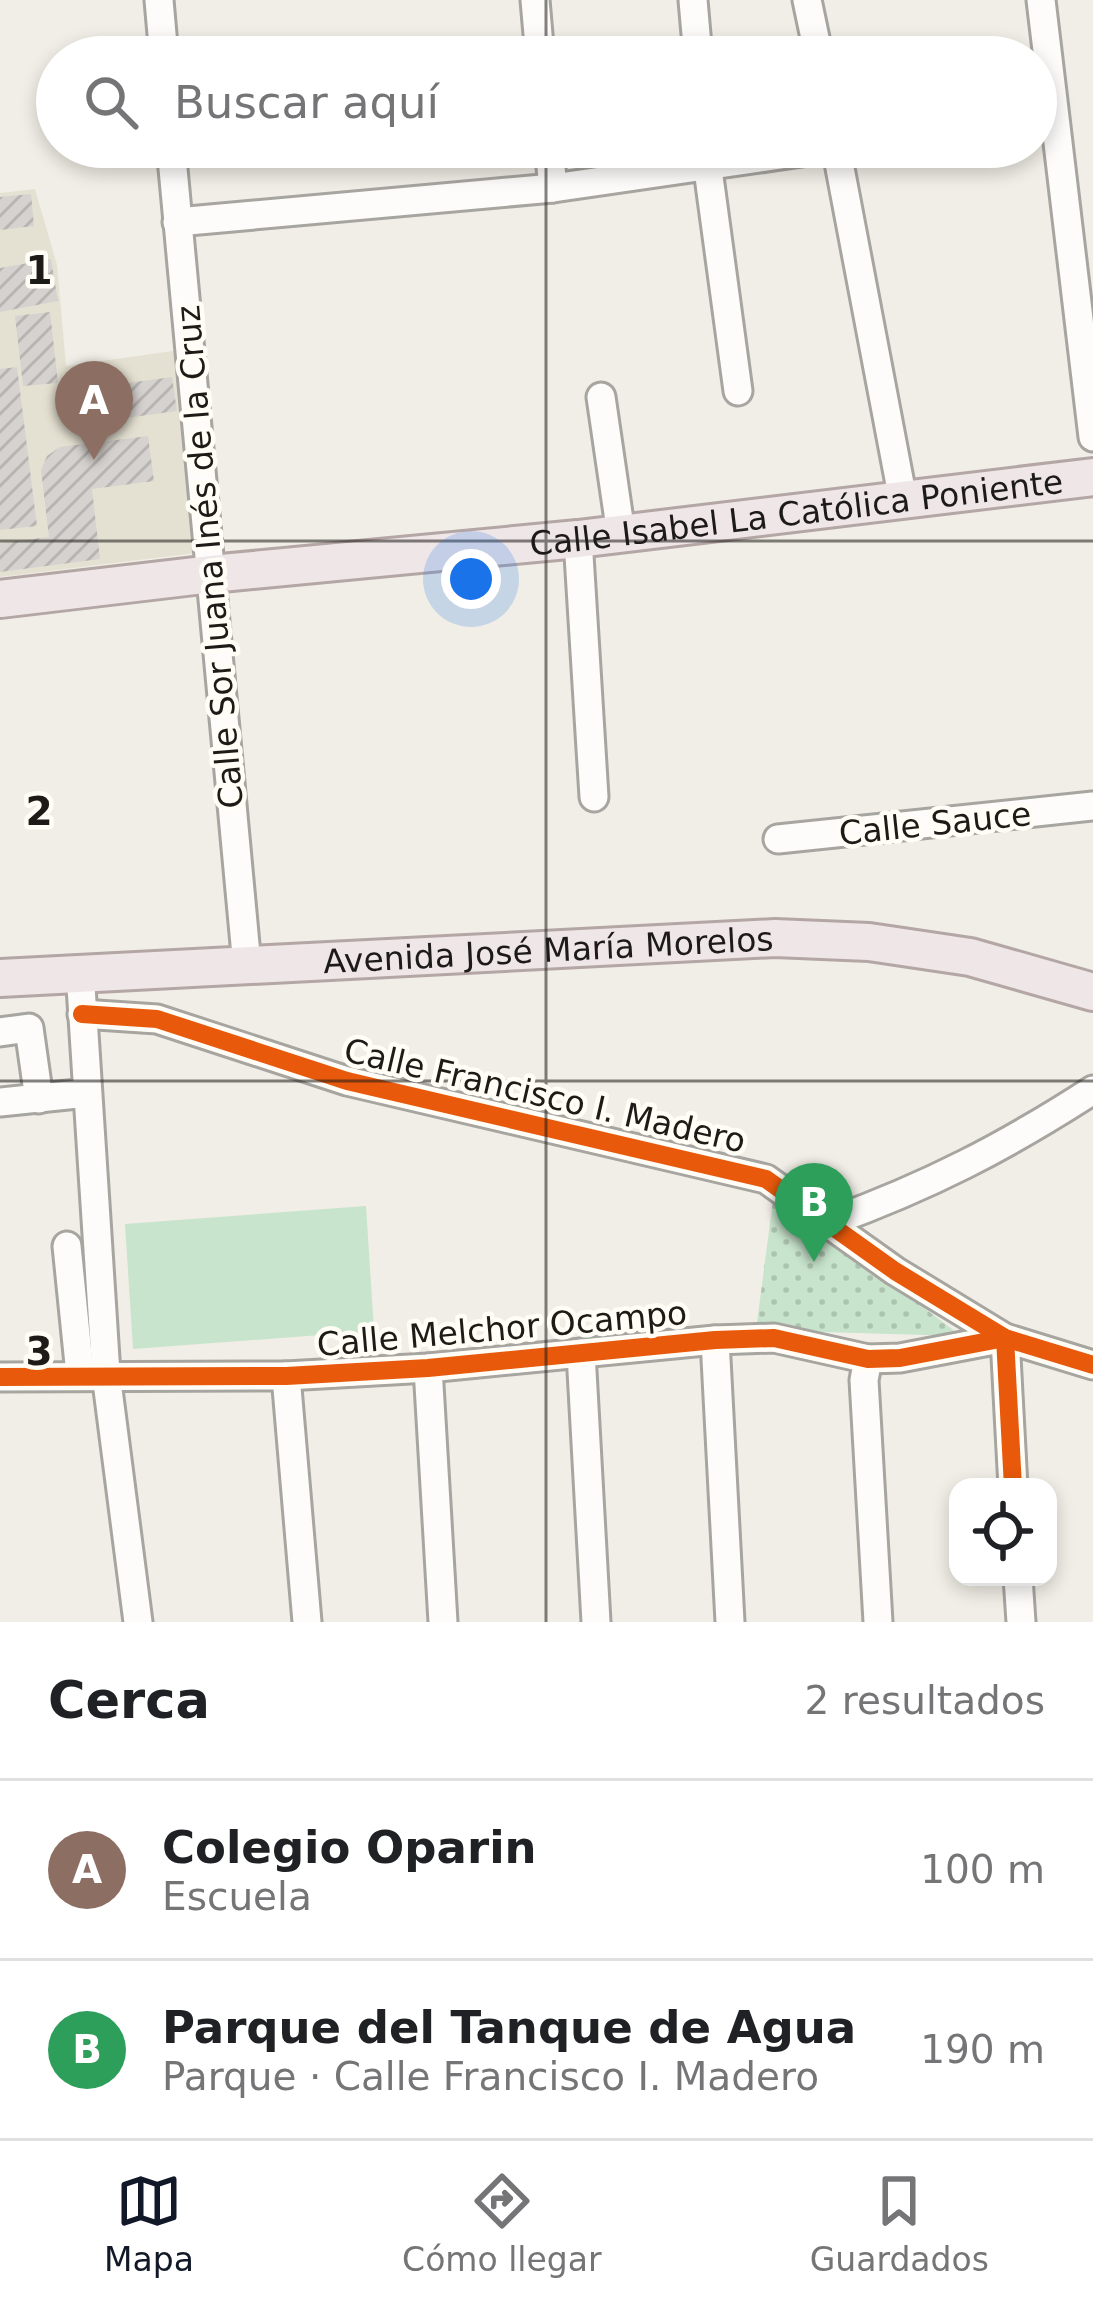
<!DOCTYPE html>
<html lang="es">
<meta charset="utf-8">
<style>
:root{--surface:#fff;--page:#f2f2f2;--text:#202124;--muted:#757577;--line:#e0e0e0;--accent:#111827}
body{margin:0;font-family:"DejaVu Sans",sans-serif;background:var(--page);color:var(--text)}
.controls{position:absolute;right:36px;bottom:36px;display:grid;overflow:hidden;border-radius:24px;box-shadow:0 6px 18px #0003}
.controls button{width:108px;height:108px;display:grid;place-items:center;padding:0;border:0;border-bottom:3px solid var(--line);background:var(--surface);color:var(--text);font:60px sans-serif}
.you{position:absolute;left:471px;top:579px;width:42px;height:42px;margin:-30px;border:9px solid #fff;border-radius:50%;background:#1a73e8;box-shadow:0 0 0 18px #1a73e833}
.badge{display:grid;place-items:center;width:78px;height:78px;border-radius:50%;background:var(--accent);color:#fff;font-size:39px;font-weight:700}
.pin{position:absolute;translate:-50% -99px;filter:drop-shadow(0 3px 6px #0008)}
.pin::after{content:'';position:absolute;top:63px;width:42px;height:36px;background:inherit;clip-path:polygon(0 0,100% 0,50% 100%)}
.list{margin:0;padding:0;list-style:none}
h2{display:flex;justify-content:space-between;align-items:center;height:156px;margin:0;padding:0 48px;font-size:51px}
h2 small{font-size:39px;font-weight:400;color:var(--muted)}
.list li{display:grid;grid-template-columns:78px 1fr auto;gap:36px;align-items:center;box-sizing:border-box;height:180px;padding:0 48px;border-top:3px solid var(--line)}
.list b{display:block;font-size:45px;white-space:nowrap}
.list p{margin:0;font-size:39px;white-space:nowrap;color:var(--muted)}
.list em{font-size:39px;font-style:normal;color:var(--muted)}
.icon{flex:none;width:66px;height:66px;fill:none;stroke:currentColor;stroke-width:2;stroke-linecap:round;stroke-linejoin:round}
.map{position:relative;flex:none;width:1093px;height:1622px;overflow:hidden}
.search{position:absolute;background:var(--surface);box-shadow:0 6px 18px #0003;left:36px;right:36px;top:36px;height:132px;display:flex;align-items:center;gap:30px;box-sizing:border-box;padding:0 42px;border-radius:66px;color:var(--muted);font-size:45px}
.sheet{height:516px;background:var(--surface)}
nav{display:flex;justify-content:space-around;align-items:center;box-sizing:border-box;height:168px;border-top:3px solid var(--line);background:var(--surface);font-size:33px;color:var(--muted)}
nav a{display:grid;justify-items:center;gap:6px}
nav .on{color:var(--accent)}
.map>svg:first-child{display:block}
</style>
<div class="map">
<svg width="1093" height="1622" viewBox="0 0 1093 1622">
<defs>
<pattern id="green-dots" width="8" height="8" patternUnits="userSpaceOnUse" patternTransform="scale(3)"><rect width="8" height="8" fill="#c8e4cd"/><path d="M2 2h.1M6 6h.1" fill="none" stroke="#abc3af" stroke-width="1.8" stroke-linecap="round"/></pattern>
<pattern id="building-hatch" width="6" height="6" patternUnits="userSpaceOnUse" patternTransform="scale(3)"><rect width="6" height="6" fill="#d6d2cf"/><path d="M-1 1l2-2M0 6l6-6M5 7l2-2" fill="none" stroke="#b7b4b1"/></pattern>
</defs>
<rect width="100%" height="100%" fill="#f0eee6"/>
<!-- built -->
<path fill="#e5e1d2" d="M35 189 57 265 66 366 180 350 196 553 0 577V193Z"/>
<!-- green -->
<path fill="url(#green-dots)" d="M774 1193 961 1336 756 1330Z"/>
<!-- pitch -->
<path fill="#c8e4cd" d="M366 1206 374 1331 133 1349 125 1224Z"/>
<!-- building -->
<g fill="url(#building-hatch)">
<path d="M31 194 34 226 0 230V197Z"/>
<path d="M51 259 58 301 0 312V268Z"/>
<path d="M50 312 58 383 23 386 15 316Z"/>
<path d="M17 367 37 526 0 530V369Z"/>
<path d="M172 377 177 411 74 425 69 391Z"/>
<path d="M148 436 154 481 92 489 100 559 0 572V543L49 537 41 470 47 456 60 447Z"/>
</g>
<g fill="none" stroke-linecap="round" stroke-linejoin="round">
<!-- minor casing -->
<g stroke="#a7a5a0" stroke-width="33">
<g id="minor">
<path d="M159 0 164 57"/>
<path d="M535 0 540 57"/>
<path d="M693 0 698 57"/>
<path d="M807 0 819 57"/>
<path d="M1041 0 1093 437"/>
<path d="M171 147 247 966"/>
<path d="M549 147 553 188"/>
<path d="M705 147 738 391"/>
<path d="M836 147 903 500"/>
<path d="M177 222 553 188 836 147"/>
<path d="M601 397 621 534"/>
<path d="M578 539 594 797"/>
<path d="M778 839 1093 806"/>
<path d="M80 971 106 1374 138 1622"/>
<path d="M82 1014 157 1019 347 1081 766 1179 895 1271 1005 1338 1093 1365"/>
<path d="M0 1032 29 1028 39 1099"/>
<path d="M0 1102 87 1093"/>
<path d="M830 1222C929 1186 1005 1147 1093 1090"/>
<path d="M67 1246 80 1374"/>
<path d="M715 1340 730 1622"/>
<path d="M581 1353 596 1622"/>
<path d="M868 1359 864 1380 878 1622"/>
<path d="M428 1368 443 1622"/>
<path d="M286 1376 307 1622"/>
<path d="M0 1377 286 1376 428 1368 715 1340 774 1338 868 1359 900 1358 1005 1338 1013 1487"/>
<path d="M1018 1577 1021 1622"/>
</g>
</g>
<!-- major casing -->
<g stroke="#b4a6a5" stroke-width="42">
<g id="major">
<path id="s1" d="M0 599 211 574 578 539 1093 477"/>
<path id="s2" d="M0 978 775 938 869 942 970 957 1093 992"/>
</g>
</g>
<!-- minor -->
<use href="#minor" stroke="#fdfcfb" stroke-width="27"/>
<!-- major -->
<use href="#major" stroke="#efe6e8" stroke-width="36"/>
<!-- cycleway casing -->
<g stroke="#fffdf5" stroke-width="26">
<g id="cycleway">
<path d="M82 1014 157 1019 347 1081 766 1179 895 1271 1005 1338 1093 1365"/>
<path d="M0 1377 286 1376 428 1368 715 1340 774 1338 868 1359 900 1358 1005 1338 1013 1487"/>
</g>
</g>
<!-- cycleway -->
<use href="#cycleway" stroke="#e8590c" stroke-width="18"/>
</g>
<!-- grid -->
<path fill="none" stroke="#1d1b17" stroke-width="3" stroke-opacity="0.55" d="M546 0V57M546 147V1622M0 541H1093M0 1081H1093"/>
<g text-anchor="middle" stroke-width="9" stroke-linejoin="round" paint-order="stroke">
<!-- street labels -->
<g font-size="33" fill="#1d1b17" stroke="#fffdf5">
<text dy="12" stroke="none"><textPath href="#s1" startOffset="801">Calle Isabel La Católica Poniente</textPath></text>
<text transform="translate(209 557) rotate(-95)" y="12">Calle Sor Juana Inés de la Cruz</text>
<text transform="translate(935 823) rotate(-6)" y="12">Calle Sauce</text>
<text dy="12" stroke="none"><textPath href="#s2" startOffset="549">Avenida José María Morelos</textPath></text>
<text transform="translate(545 1095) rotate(13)" y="12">Calle Francisco I. Madero</text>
<text transform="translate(502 1328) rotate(-5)" y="12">Calle Melchor Ocampo</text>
</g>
</g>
<g font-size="39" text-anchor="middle" font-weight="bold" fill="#1d1b17" stroke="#fffdf5" stroke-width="9" stroke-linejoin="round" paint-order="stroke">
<text x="39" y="284">1</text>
<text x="39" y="825">2</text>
<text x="39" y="1365">3</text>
</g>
</svg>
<div class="controls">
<button><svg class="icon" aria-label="locate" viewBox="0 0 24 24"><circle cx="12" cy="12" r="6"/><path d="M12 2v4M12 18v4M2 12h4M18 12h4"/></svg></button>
</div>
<div class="you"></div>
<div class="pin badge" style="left:94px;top:460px;background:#8d6e63">A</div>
<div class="pin badge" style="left:814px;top:1262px;background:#2e9e5b">B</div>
<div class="search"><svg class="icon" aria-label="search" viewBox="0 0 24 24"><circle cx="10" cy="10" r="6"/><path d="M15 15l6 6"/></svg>Buscar aquí</div>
</div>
<section class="sheet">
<h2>Cerca<small>2 resultados</small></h2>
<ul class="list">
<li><span class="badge" style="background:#8d6e63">A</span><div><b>Colegio Oparin</b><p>Escuela</p></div><em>100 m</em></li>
<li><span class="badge" style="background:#2e9e5b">B</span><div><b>Parque del Tanque de Agua</b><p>Parque · Calle Francisco I. Madero</p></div><em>190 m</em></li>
</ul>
</section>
<nav>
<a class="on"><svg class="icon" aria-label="map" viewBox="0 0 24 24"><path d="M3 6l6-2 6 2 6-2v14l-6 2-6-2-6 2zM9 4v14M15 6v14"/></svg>Mapa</a>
<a><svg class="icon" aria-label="directions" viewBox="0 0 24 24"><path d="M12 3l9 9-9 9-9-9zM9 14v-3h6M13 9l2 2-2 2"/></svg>Cómo llegar</a>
<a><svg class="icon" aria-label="saved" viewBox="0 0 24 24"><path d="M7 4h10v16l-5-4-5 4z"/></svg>Guardados</a>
</nav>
